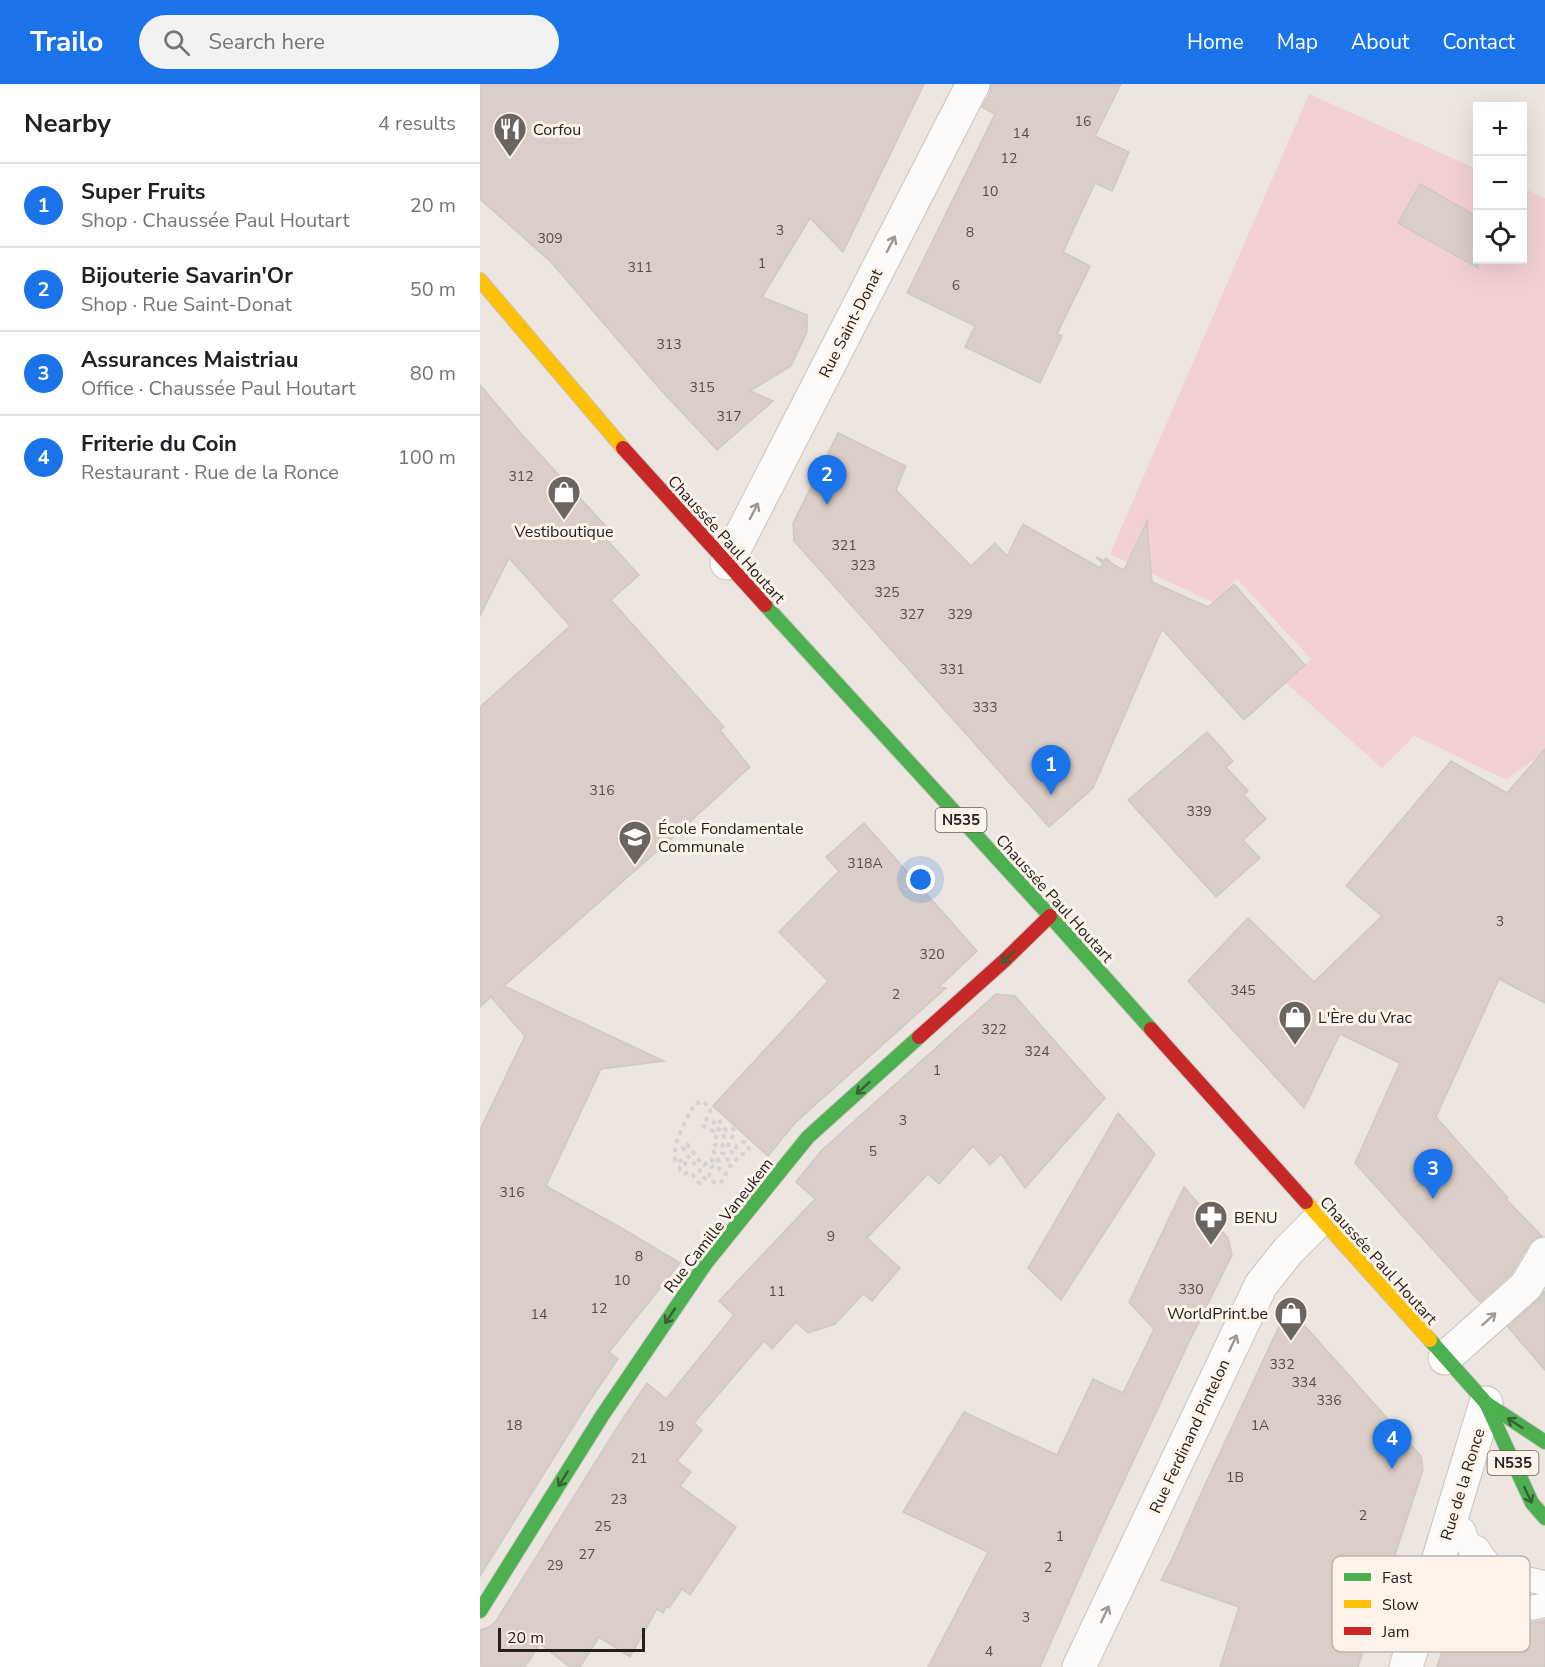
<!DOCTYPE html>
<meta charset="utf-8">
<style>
:root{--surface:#fff;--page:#f2f2f2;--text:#202124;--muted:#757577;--line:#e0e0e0;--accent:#1a73e8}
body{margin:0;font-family:"Nunito Sans",sans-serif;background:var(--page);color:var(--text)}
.controls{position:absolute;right:18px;top:18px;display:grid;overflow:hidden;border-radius:0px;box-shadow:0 6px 24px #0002}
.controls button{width:54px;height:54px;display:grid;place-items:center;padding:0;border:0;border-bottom:2px solid var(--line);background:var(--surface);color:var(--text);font:30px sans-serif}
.scale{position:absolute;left:18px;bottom:15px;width:147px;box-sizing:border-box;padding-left:6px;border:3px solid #25201c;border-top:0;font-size:16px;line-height:21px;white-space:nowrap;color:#25201c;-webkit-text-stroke:4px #fef3ea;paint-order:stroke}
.you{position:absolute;left:441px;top:796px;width:21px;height:21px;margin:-15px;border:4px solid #fff;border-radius:50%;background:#1a73e8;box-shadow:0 0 0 9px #1a73e833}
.badge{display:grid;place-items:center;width:39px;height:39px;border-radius:50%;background:var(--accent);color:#fff;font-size:20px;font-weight:700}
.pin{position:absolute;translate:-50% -50px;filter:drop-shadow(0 2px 3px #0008)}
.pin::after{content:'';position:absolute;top:32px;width:21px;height:18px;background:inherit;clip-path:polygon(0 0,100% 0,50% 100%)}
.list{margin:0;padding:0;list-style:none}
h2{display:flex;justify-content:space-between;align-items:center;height:78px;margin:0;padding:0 24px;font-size:26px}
h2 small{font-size:20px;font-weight:400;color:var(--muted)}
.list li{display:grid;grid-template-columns:39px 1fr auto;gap:18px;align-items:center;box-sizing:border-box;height:84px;padding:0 24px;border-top:2px solid var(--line)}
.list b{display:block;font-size:22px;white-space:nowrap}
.list p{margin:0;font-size:20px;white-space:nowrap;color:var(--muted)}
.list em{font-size:20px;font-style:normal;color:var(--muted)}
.icon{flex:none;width:33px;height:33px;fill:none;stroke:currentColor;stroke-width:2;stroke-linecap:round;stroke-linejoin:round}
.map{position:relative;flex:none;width:1065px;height:1583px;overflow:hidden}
header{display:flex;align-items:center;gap:36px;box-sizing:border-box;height:84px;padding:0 30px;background:var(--accent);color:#fff}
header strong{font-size:28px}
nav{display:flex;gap:33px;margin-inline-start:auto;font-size:21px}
.search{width:420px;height:54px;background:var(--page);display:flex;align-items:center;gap:15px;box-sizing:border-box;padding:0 21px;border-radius:33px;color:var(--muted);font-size:22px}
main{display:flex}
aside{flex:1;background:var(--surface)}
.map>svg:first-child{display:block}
</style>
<header>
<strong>Trailo</strong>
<div class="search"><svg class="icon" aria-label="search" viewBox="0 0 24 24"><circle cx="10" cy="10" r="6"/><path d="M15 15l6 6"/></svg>Search here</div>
<nav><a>Home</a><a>Map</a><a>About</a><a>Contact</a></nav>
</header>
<main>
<aside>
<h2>Nearby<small>4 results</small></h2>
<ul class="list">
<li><span class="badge">1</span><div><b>Super Fruits</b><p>Shop · Chaussée Paul Houtart</p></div><em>20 m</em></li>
<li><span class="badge">2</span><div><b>Bijouterie Savarin'Or</b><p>Shop · Rue Saint-Donat</p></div><em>50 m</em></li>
<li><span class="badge">3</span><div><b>Assurances Maistriau</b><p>Office · Chaussée Paul Houtart</p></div><em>80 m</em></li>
<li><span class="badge">4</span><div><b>Friterie du Coin</b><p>Restaurant · Rue de la Ronce</p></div><em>100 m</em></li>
</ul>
</aside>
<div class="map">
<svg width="1065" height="1583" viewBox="0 0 1065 1583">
<rect width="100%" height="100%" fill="#ede6e0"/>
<!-- green -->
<path fill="#f3d1d2" d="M829 10 997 85 998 176H1042L1043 104 1065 114V668L1027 695C995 683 965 665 934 652L902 684 806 599 831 575 757 495 732 518 630 470Z"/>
<!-- building -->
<g fill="#dbcdc7" stroke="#cfc8c4" stroke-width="1.5">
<path d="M0 0H444L363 168 330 134 282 213 327 231V248L311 282 270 307 293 317 237 366 180 305 71 178 0 115Z"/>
<path d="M512 0H641L615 52 649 68 632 107 615 99 583 168 610 182 577 250 582 252 560 299 485 263 495 242 427 209 515 30 502 23 510 9Z"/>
<path d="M940 100 998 133V184L918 139Z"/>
<path d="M0 301 45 354 133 450 127 456 159 491 131 516 244 643 240 646 270 683 200 747 24 902 184 977 121 985 66 1102 138 1142 200 1179 129 1268 138 1275 106 1322 0 1492V1046L45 952 11 913 0 923V623L90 542 29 474 0 532Z"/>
<path d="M358 349 426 382 416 406 491 482 515 459 527 472 543 440 620 484 623 480 616 473 624 477 626 474 634 481 644 486 667 437 672 498 728 523 754 500 825 581 764 636 682 545 613 704 569 743 314 457 313 439Z"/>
<path d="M727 648 753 677 746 683 768 707 764 711 786 735 763 756 780 774 736 813 648 716Z"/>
<path d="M1065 665V919L1019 895 956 1033 1028 1114 1026 1115 1062 1152 1055 1154 1049 1160 1031 1190 1000 1218 875 1079 920 979 860 950 824 1024 708 897 768 834 834 898 902 832 866 802 971 677 1027 709Z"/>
<path d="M384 739 497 867 459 903 466 904 315 1039 288 1072 233 1022 348 897 299 848 359 787 346 773Z"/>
<path d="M516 910 535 912 625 1014 545 1104 521 1070 510 1081 493 1062 459 1100 448 1090 387 1154 420 1184 392 1217 383 1210 355 1240 328 1249 316 1238 292 1265 284 1257 214 1339 222 1346 197 1377 211 1388 200 1402 256 1443 210 1511 202 1505 189 1524 187 1522 183 1529 177 1525 150 1573 119 1553 100 1583H90L60 1560 45 1583H0V1546L9 1543 16 1537 138 1342 167 1299 186 1315 254 1231 239 1217 335 1115 316 1098 342 1066Z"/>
<path d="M638 1029 675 1070 581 1216 548 1184Z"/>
<path d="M704 1103 748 1154 752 1171 709 1258 619 1450 560 1583H448L508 1468 423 1428 484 1328 577 1371 613 1295 643 1309 674 1245 649 1218Z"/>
<path d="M1065 1207V1286L1028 1243 1058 1216Z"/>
<path d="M808 1223 941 1372 943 1386 878 1583H740L759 1523 681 1496 693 1473 723 1405Z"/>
<path d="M986 1495 994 1514 999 1521 1030 1539 1040 1541 1065 1536V1583H957Z"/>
</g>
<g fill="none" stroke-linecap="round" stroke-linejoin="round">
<!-- lane casing -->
<g stroke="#c8c3be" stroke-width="26">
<g id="lane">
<path d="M983 1446 1007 1509 1037 1527 1065 1521"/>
<path d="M997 1464 1014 1488 1065 1499"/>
</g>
</g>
<!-- street casing -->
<g stroke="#c8c3be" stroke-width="35">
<g id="street">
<path d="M247 479 493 0"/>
<path d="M965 1274 1046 1202 1065 1170"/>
<path d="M599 1583 781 1201 808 1167 840 1135"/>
<path d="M926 1583 1006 1319"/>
</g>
</g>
<!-- fast casing -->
<g stroke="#c8c3be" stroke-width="16">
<g id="fast">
<path d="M285 521 570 832 671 945"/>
<path d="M950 1256 1006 1319 1065 1358"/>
<path d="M1006 1319 1052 1419 1065 1434"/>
<path d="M0 1527 122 1332 226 1179 328 1053 439 953"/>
</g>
</g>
<!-- slow casing -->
<g stroke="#c8c3be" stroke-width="16">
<g id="slow">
<path d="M0 196 143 364"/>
<path d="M826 1118 950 1256"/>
</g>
</g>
<!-- jam casing -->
<g stroke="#c8c3be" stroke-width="16">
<g id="jam">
<path d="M143 364 285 521"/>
<path d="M671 945 826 1118"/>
<path d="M439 953 525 876 570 832"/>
</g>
</g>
<!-- path -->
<path stroke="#d5d2d1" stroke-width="4" stroke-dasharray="4.5 4.5" stroke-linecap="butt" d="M224 1018 230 1025V1028L223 1042 233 1047V1052L239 1054 244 1053 243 1049 234 1041V1038L238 1035 246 1046 249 1047 253 1045 255 1047C253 1055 246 1058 249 1067L254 1069 257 1061 263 1058H265L269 1065 266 1069 260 1071 251 1082 247 1081 248 1072 242 1069 243 1063 242 1060 237 1059 232 1064 239 1078V1085L246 1089 244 1095 240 1099H235L229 1094 230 1085 235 1080 231 1075 224 1081 221 1079 207 1060 203 1063C208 1075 219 1083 225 1095L223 1098 219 1099 215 1093 209 1088 203 1090 200 1086V1083L205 1081V1076L202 1075 198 1079 195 1077C193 1056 206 1037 215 1019Z"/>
<!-- lane -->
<use href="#lane" stroke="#fcfbfa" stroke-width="24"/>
<!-- street -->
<use href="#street" stroke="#fcfbfa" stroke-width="33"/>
<!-- fast -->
<use href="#fast" stroke="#4caf50" stroke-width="14"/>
<!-- slow -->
<use href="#slow" stroke="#ffc107" stroke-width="14"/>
<!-- jam -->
<use href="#jam" stroke="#c62828" stroke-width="14"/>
</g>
<!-- one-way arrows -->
<defs><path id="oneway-shaft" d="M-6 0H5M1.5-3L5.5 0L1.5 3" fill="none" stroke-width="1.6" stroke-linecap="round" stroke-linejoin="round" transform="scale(1.5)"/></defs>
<g stroke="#9b9896">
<use href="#oneway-shaft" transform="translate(411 160) rotate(-63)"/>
<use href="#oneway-shaft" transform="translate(274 427) rotate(-63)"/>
<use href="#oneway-shaft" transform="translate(1009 1235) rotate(-42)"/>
<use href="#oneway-shaft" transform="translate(753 1259) rotate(-65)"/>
<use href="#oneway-shaft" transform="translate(625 1530) rotate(-65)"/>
</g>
<g stroke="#376033">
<use href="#oneway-shaft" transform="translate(528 873) rotate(136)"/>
<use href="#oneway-shaft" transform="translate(383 1004) rotate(138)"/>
<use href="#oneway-shaft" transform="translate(190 1232) rotate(124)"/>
<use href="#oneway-shaft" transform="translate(1035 1339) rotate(-147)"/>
<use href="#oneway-shaft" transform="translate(83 1395) rotate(122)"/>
<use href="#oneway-shaft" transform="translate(1048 1411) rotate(65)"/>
</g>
<!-- icons -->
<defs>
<g id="restaurant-pin" transform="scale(1.725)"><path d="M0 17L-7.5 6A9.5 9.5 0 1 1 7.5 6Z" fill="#6b6561" stroke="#fef3ea"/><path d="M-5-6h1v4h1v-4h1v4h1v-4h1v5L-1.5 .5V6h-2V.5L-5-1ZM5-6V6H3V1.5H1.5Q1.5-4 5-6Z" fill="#fff"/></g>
<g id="shop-pin" transform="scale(1.725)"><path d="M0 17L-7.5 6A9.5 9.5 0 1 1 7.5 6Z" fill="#6b6561" stroke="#fef3ea"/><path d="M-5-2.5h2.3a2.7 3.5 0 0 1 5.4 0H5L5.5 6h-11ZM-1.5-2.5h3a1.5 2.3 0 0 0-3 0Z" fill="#fff"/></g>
<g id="school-pin" transform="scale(1.725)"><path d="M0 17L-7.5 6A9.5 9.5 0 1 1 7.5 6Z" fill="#6b6561" stroke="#fef3ea"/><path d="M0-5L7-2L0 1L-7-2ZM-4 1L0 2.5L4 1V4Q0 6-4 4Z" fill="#fff"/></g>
<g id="pharmacy-pin" transform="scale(1.725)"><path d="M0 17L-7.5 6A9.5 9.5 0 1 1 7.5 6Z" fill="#6b6561" stroke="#fef3ea"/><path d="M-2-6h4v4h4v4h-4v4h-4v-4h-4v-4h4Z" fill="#fff"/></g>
</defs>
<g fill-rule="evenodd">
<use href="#restaurant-pin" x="30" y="45"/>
<use href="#shop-pin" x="84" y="408"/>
<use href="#school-pin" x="155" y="753"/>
<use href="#shop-pin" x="815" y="933"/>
<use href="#pharmacy-pin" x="731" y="1133"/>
<use href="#shop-pin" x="811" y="1229"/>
</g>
<g text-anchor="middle" stroke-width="6" stroke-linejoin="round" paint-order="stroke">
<!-- number labels -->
<g font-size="14" fill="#564e4a">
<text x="603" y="42">16</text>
<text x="541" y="54">14</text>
<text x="529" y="79">12</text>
<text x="510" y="112">10</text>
<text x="300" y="151">3</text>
<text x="490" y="153">8</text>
<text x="70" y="159">309</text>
<text x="282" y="184">1</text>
<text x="160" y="188">311</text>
<text x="476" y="206">6</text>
<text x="189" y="265">313</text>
<text x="222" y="308">315</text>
<text x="249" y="337">317</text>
<text x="41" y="397">312</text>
<text x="364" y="466">321</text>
<text x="383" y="486">323</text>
<text x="407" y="513">325</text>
<text x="432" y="535">327</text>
<text x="480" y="535">329</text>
<text x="472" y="590">331</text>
<text x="505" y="628">333</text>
<text x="122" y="711">316</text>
<text x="719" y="732">339</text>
<text x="385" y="784">318A</text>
<text x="1020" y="842">3</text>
<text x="452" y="875">320</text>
<text x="763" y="911">345</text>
<text x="416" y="915">2</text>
<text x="514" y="950">322</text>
<text x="557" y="972">324</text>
<text x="457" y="991">1</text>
<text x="423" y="1041">3</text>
<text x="393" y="1072">5</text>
<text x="32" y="1113">316</text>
<text x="351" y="1157">9</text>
<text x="159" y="1177">8</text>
<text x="142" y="1201">10</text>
<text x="711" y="1210">330</text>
<text x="297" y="1212">11</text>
<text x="119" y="1229">12</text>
<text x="59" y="1235">14</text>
<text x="802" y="1285">332</text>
<text x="824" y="1303">334</text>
<text x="849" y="1321">336</text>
<text x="34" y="1346">18</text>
<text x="780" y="1346">1A</text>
<text x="186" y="1347">19</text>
<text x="159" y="1379">21</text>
<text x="755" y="1398">1B</text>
<text x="139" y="1420">23</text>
<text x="883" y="1436">2</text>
<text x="123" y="1447">25</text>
<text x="580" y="1457">1</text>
<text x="107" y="1475">27</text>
<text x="75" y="1486">29</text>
<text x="568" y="1488">2</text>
<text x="546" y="1538">3</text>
<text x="509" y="1572">4</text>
</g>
<!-- shield labels -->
<g fill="#fef3ea" stroke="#665f5a" stroke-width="1.5">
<rect x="455.5" y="724" width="51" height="24" rx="4.5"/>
<rect x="1007.5" y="1367" width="51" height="24" rx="4.5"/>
</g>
<g font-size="15" font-weight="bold" fill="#25201c">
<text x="481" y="741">N535</text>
<text x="1033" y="1384">N535</text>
</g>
<!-- poi labels -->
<g font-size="16" fill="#25201c" stroke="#fef3ea" text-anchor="start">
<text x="53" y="51">Corfou</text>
<text x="84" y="453" text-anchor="middle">Vestiboutique</text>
<text x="178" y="750">École Fondamentale<tspan x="178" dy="18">Communale</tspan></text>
<text x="838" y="939">L'Ère du Vrac</text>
<text x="754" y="1139">BENU</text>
<text x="788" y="1235" text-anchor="end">WorldPrint.be</text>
</g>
<!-- street labels -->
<g font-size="16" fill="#25201c" stroke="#fef3ea">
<text transform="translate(370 239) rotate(-63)" y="6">Rue Saint-Donat</text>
<text transform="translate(247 455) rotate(48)" y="6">Chaussée Paul Houtart</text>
<text transform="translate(575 814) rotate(48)" y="6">Chaussée Paul Houtart</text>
<text transform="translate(238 1141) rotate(-52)" y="6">Rue Camille Vaneukem</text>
<text transform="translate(899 1176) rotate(48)" y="6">Chaussée Paul Houtart</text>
<text transform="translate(709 1352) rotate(-65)" y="6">Rue Ferdinand Pintelon</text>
<text transform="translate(982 1400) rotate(-73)" y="6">Rue de la Ronce</text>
</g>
</g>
<!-- legend -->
<rect x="852" y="1472" width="198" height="96" rx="9" fill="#fef3ea" stroke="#bdb4ac" stroke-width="1.5"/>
<rect x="864" y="1489" width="27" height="8" fill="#4caf50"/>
<rect x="864" y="1516" width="27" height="8" fill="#ffc107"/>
<rect x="864" y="1543" width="27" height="8" fill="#c62828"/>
<g font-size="16" fill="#25201c">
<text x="902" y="1499">Fast</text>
<text x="902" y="1526">Slow</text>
<text x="902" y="1553">Jam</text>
</g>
</svg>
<div class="controls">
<button>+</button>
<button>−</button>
<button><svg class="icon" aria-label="locate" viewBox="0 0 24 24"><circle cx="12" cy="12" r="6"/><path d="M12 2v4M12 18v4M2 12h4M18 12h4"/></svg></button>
</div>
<div class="scale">20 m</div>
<div class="you"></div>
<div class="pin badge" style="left:571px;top:711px">1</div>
<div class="pin badge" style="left:347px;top:421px">2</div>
<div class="pin badge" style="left:953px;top:1115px">3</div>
<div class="pin badge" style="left:912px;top:1385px">4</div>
</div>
</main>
